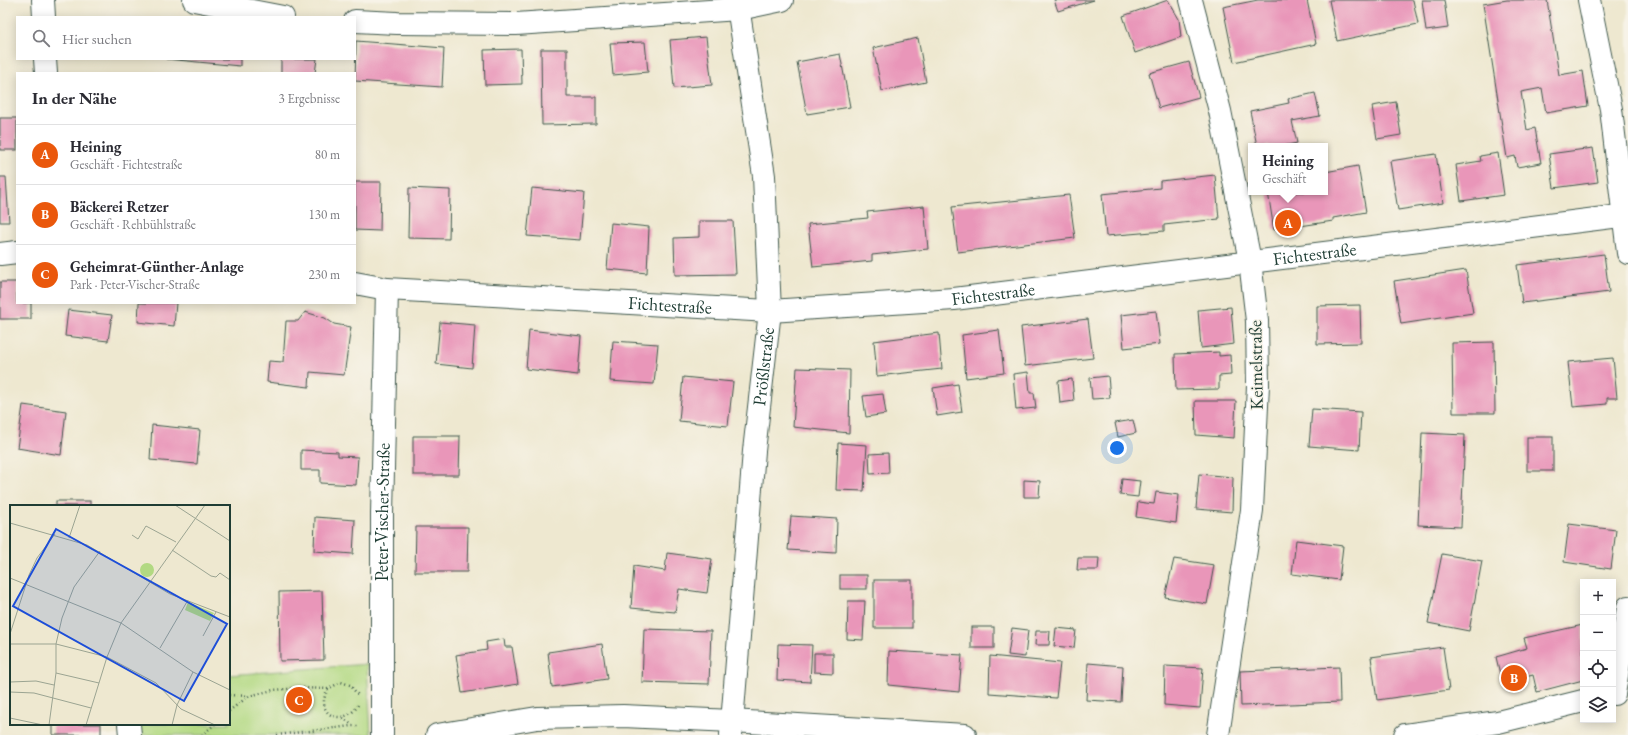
<!DOCTYPE html>
<html lang="de">
<meta charset="utf-8">
<style>
:root{--surface:#fff;--page:#f7f7f7;--text:#2b2b33;--muted:#7c7c81;--line:#e1e1e2;--accent:#ea580c}
body{margin:0;font-family:"EB Garamond",serif;background:var(--page);color:var(--text)}
.controls{position:absolute;right:12px;bottom:12px;display:grid;overflow:hidden;border-radius:0px;box-shadow:0 2px 10px #0003}
.controls button{width:36px;height:36px;display:grid;place-items:center;padding:0;border:0;border-bottom:1px solid var(--line);background:var(--surface);color:var(--text);font:20px sans-serif}
.you{position:absolute;left:1117px;top:448px;width:14px;height:14px;margin:-10px;border:3px solid #fff;border-radius:50%;background:#1a73e8;box-shadow:0 0 0 6px #1a73e833}
.badge{display:grid;place-items:center;width:26px;height:26px;border-radius:50%;background:var(--accent);color:#fff;font-size:13px;font-weight:700}
.pin{position:absolute;translate:-50% -50%;border:2px solid #fff;box-shadow:0 1px 4px #0006}
.popup{position:absolute;left:1248px;top:143px;width:80px;height:52px;box-sizing:border-box;display:grid;place-content:center;border-radius:0px;background:var(--surface);filter:drop-shadow(0 1px 3px #0005);font-size:13px;white-space:nowrap;color:var(--muted)}
.popup b{font-size:15px;color:var(--text)}
.popup::after{content:'';position:absolute;left:50%;top:100%;margin-left:-8px;border:8px solid transparent;border-top-color:var(--surface)}
.list{margin:0;padding:0;list-style:none}
h2{display:flex;justify-content:space-between;align-items:center;height:52px;margin:0;padding:0 16px;font-size:17px}
h2 small{font-size:13px;font-weight:400;color:var(--muted)}
.list li{display:grid;grid-template-columns:26px 1fr auto;gap:12px;align-items:center;box-sizing:border-box;height:60px;padding:0 16px;border-top:1px solid var(--line)}
.list b{display:block;font-size:15px;white-space:nowrap}
.list p{margin:0;font-size:13px;white-space:nowrap;color:var(--muted)}
.list em{font-size:13px;font-style:normal;color:var(--muted)}
.icon{flex:none;width:22px;height:22px;fill:none;stroke:currentColor;stroke-width:2;stroke-linecap:round;stroke-linejoin:round}
.map{position:relative;flex:none;width:1628px;height:735px;overflow:hidden}
.search{position:absolute;background:var(--surface);box-shadow:0 2px 10px #0003;left:16px;top:16px;width:340px;height:44px;display:flex;align-items:center;gap:10px;box-sizing:border-box;padding:0 14px;border-radius:0px;color:var(--muted);font-size:15px}
.panel{position:absolute;background:var(--surface);box-shadow:0 2px 10px #0003;left:16px;top:72px;width:340px;height:232px;border-radius:0px}
.map>svg:first-child{display:block}
</style>
<div class="map">
<svg width="1628" height="735" viewBox="0 0 1628 735">
<rect width="100%" height="100%" fill="#f7f3e8"/>
<filter id="ink" filterUnits="userSpaceOnUse"><feTurbulence type="fractalNoise" baseFrequency=".025" numOctaves="2"/><feDisplacementMap in="SourceGraphic" scale="8" xChannelSelector="R" yChannelSelector="G"/><feConvolveMatrix kernelMatrix="1 2 1 2 8 2 1 2 1" color-interpolation-filters="sRGB"/></filter>
<filter id="wash" filterUnits="userSpaceOnUse"><feTurbulence type="fractalNoise" baseFrequency=".012" numOctaves="4" result="noise"/><feDisplacementMap in="SourceGraphic" scale="16" xChannelSelector="R" yChannelSelector="G"/><feGaussianBlur stdDeviation="0.9" result="paint"/><feColorMatrix in="noise" values="0 0 0 0 0 0 0 0 0 0 0 0 0 0 0 0 0 1.4 0 .05"/><feComposite in="paint" operator="in"/></filter>
<g filter="url(#wash)">
<rect width="100%" height="100%" fill="#eee8d0"/>
<!-- green -->
<path fill="#b2d982" stroke="#688b5b" d="M367 664 371 735H139V724H229V675Z"/>
<g id="blocks">
<!-- building -->
<g fill="#e996b9">
<path d="M1054 0H1094L1058 11Z"/>
<path d="M1168 0 1179 19 1181 37 1135 53 1123 16Z"/>
<path d="M1258 0H1307L1316 44 1234 62 1223 7Z"/>
<path d="M1329 0H1413L1418 24 1337 41Z"/>
<path d="M1422 0H1444L1448 28 1426 31Z"/>
<path d="M1507 0H1547L1559 75 1583 71 1588 106 1546 113 1542 88 1521 92 1527 130 1535 128 1541 163 1517 167 1515 156 1507 158 1483 4Z"/>
<path d="M706 37 712 85 674 88 670 40Z"/>
<path d="M918 38 926 82 882 91 873 48Z"/>
<path d="M356 41 444 48 442 87 355 81Z"/>
<path d="M645 42 648 72 613 75 610 43Z"/>
<path d="M521 49 522 84 485 85 484 50Z"/>
<path d="M541 49H567V97H596V124L542 125Z"/>
<path d="M840 54 850 107 807 114 797 62Z"/>
<path d="M166 59H240V66Z"/>
<path d="M281 59H317L315 73H281Z"/>
<path d="M1189 62 1199 97 1159 108 1149 73Z"/>
<path d="M1315 93 1320 116 1292 121 1297 143 1283 146H1257L1250 111 1289 103 1288 99Z"/>
<path d="M1396 102 1401 135 1377 139 1372 106Z"/>
<rect x="0" y="118" width="17" height="32"/>
<path d="M1593 148 1598 182 1554 188 1549 154Z"/>
<path d="M1498 153 1504 195 1461 201 1456 165 1481 161 1480 156Z"/>
<path d="M1436 154 1443 203 1398 210 1390 161Z"/>
<path d="M1358 166 1366 212 1333 218V221L1274 230 1268 192H1325V181L1327 180 1325 172Z"/>
<path d="M1215 175 1219 219 1164 225V231L1106 236 1102 194 1160 188V181Z"/>
<path d="M0 177H6L9 222H0Z"/>
<path d="M355 182H381L380 231 355 230Z"/>
<path d="M409 188 450 190 449 239 408 238Z"/>
<path d="M532 188 584 193 580 240 527 236Z"/>
<path d="M1069 195 1075 238 958 252 952 207Z"/>
<path d="M924 206 928 249 872 255V261L813 267 808 224 868 218 867 212Z"/>
<path d="M699 221H733L736 274 675 275 674 238 699 237Z"/>
<path d="M611 223 649 227 647 273 607 269Z"/>
<path d="M1604 254 1609 292 1522 303 1517 265Z"/>
<path d="M1466 270 1473 313 1401 324 1394 281Z"/>
<path d="M0 282H17V303H31V319H0Z"/>
<path d="M139 303H176L174 326 138 322Z"/>
<path d="M1360 305 1361 343 1317 344V306Z"/>
<path d="M1231 307 1234 344 1201 348 1198 310Z"/>
<path d="M68 310 112 315 108 341 65 336Z"/>
<path d="M1156 311 1160 344 1124 348 1121 315Z"/>
<path d="M305 312 325 318 334 324 351 327 344 375 310 372 309 387 267 382 269 361 283 362 286 321H298Z"/>
<path d="M1088 319 1093 358 1025 366 1021 327Z"/>
<path d="M440 322 475 325 472 368 436 364Z"/>
<path d="M529 330 581 336 578 375 526 369Z"/>
<path d="M999 330 1004 373 966 378 962 335Z"/>
<path d="M939 333 942 369 877 376 874 341Z"/>
<path d="M613 341 658 344 654 384 610 381Z"/>
<path d="M1494 342 1495 413H1453L1452 343Z"/>
<path d="M1219 352V356L1230 355 1231 375 1219 376V389L1176 390 1175 354Z"/>
<path d="M1613 358 1617 398H1607V404L1573 407 1568 362Z"/>
<path d="M797 368 850 370 849 433 793 427Z"/>
<path d="M1028 372 1030 393H1034L1036 408 1016 410 1013 374Z"/>
<path d="M1108 376 1110 398 1092 399 1090 378Z"/>
<path d="M683 377 733 382 728 426 679 421Z"/>
<path d="M1072 379 1074 401 1060 403 1058 381Z"/>
<path d="M958 384 962 412 937 416 933 388Z"/>
<path d="M883 394 886 414 866 417 863 396Z"/>
<path d="M1195 401H1236L1234 438 1196 435Z"/>
<path d="M23 405 66 411 61 455 17 448Z"/>
<path d="M1312 409 1361 412 1359 450 1309 446Z"/>
<path d="M1133 420 1136 433 1118 437 1115 423Z"/>
<path d="M152 425 200 430 197 464 150 460Z"/>
<path d="M1422 433 1465 435 1461 527 1418 525Z"/>
<path d="M413 436H460L459 475H413Z"/>
<rect x="1527" y="437" width="26" height="34"/>
<path d="M838 443 867 445 864 491 836 490Z"/>
<path d="M301 450 338 452V456L358 457 356 485 320 483V470H301Z"/>
<path d="M888 453 889 473 870 474 869 454Z"/>
<path d="M1199 474 1233 477 1232 512 1196 509Z"/>
<path d="M1122 479 1140 481 1138 497 1120 495Z"/>
<path d="M1024 480 1040 481 1039 497H1024Z"/>
<path d="M1156 492 1179 495 1176 523 1136 517 1138 502 1154 504Z"/>
<rect x="56" y="501" width="34" height="5"/>
<path d="M791 516 837 519 836 553 788 550Z"/>
<path d="M315 517 355 520 353 554 314 551Z"/>
<path d="M1569 524 1616 530 1611 569 1564 562Z"/>
<path d="M416 527H468L467 572H415Z"/>
<path d="M1296 540 1343 546 1339 580 1292 574Z"/>
<path d="M667 553 712 559 707 593 679 589 675 612 631 608 634 566 665 571Z"/>
<path d="M1442 554 1482 561 1469 631 1428 623Z"/>
<path d="M1078 558H1099L1098 570H1077Z"/>
<path d="M1174 559 1214 565 1207 604 1165 597Z"/>
<rect x="840" y="575" width="27" height="14"/>
<rect x="874" y="580" width="38" height="48"/>
<path d="M322 591 324 660 280 661 279 592Z"/>
<path d="M848 601H865L863 640 847 639Z"/>
<path d="M1583 625V680L1537 692 1533 675 1522 678 1523 683 1513 685 1512 680 1502 683 1496 657 1527 648 1524 638Z"/>
<rect x="971" y="627" width="23" height="21"/>
<path d="M1012 628 1028 630 1025 657 1008 655Z"/>
<path d="M1056 628 1076 630 1074 648 1054 646Z"/>
<path d="M644 629 711 631 709 684 642 682Z"/>
<path d="M1036 631H1050L1049 645H1035Z"/>
<path d="M504 639 505 647H512L518 684 462 693 456 655 487 650 486 642Z"/>
<path d="M602 644 607 679 552 687 548 652Z"/>
<path d="M778 644 812 645 810 682 777 680Z"/>
<path d="M1443 647 1449 690 1377 700 1371 657Z"/>
<path d="M889 651 962 655 959 692 888 685Z"/>
<path d="M814 653H833V673L814 672Z"/>
<path d="M990 656 1060 663 1056 698 989 693Z"/>
<path d="M1088 663 1123 666 1121 702 1086 700Z"/>
<path d="M1165 666 1203 668 1200 708 1164 705Z"/>
<path d="M1339 667 1340 702 1241 706 1240 671Z"/>
<rect x="53" y="724" width="48" height="11"/>
</g>
</g>
</g>
<g filter="url(#ink)">
<use href="#blocks" fill-opacity="0" stroke="#3e574b" stroke-width="1"/>
<g fill="none" stroke-linecap="round" stroke-linejoin="round">
<!-- street casing -->
<g stroke="#3e574b" stroke-width="24">
<g id="street">
<path d="M43 0 44 17"/>
<path d="M194 0 283 17"/>
<path d="M1191 0 1220 111 1250 261 1257 321 1258 385 1252 510 1218 735"/>
<path d="M1589 0 1611 109 1628 253"/>
<path d="M355 21 397 23 516 24 739 9 782 0"/>
<path d="M45 59 46 73"/>
<path d="M0 254 17 252"/>
<path id="s1" d="M355 283 387 289 770 311 954 299 1628 215"/>
<path d="M1614 694 1628 607"/>
<path d="M129 724 130 735"/>
<path id="s2" d="M382 735V514L387 289"/>
<path d="M437 735 537 718 623 716 732 721 965 735"/>
<path id="s3" d="M731 735 754 451 770 311 764 176 737 0"/>
<path d="M1405 735 1498 722 1583 701"/>
</g>
</g>
<!-- path -->
<g stroke="#3e574b" stroke-width="2.5" stroke-dasharray="1 3" stroke-linecap="butt">
<path d="M328 689C326 692 324 698 324 701 323 720 348 723 358 705"/>
<path d="M229 695 249 696"/>
<path d="M229 711 249 696 273 690 302 688 328 689 341 682 350 685 358 695"/>
<path d="M343 718 352 725"/>
<path d="M202 735 215 724"/>
<path d="M277 735 351 726H358"/>
</g>
<!-- street -->
<use href="#street" stroke="#fff" stroke-width="22"/>
</g>
</g>
<g text-anchor="middle" stroke-width="3" stroke-linejoin="round" paint-order="stroke">
<!-- street labels -->
<g font-size="18" fill="#1f3d34" stroke="#f7f3e8">
<text dy="6" stroke="none"><textPath href="#s1" startOffset="964">Fichtestraße</textPath></text>
<text dy="6" stroke="none"><textPath href="#s1" startOffset="640">Fichtestraße</textPath></text>
<text dy="6" stroke="none"><textPath href="#s1" startOffset="316">Fichtestraße</textPath></text>
<text transform="translate(1256 365) rotate(-91)" y="6">Keimelstraße</text>
<text dy="6" stroke="none"><textPath href="#s3" startOffset="370">Prößlstraße</textPath></text>
<text dy="6" stroke="none"><textPath href="#s2" startOffset="223">Peter-Vischer-Straße</textPath></text>
</g>
</g>
<!-- overview -->
<g transform="translate(10 505)">
<rect width="220" height="220" fill="#eee8d0"/>
<path d="M130 65a7 7 0 1 1 14 0a7 7 0 1 1-14 0ZM178 97 204 108 200 116 175 105Z" fill="#b2d982"/>
<path fill="none" stroke="#9ba492" stroke-width="1" d="M165 0 220 36M0 18 77 40 160 89 220 112M122 30 128 34 136 21 166 37M59 33 70 0M162 45 201 71 206 72 210 68 220 75M0 73 111 118 183 167 220 185M0 129 19 70 27 53 45 29M193 131 206 107M0 139H46L97 152 146 178 171 204 205 220M150 143 178 95M46 168 89 178M0 177 26 176 44 180M0 187 24 188 81 203M0 213 33 220M39 220 46 168V139L52 113 64 82 90 46M76 220 97 152 111 118 195 0M162 220 167 200 183 167"/>
<path fill="#1d4ed8" fill-opacity="0.15" stroke="#1d4ed8" stroke-width="2" d="M46 24 217 119 174 196 3 101Z"/>
<rect width="220" height="220" fill="none" stroke="#1f3d34" stroke-width="2"/>
</g>
</svg>
<div class="controls">
<button>+</button>
<button>−</button>
<button><svg class="icon" aria-label="locate" viewBox="0 0 24 24"><circle cx="12" cy="12" r="6"/><path d="M12 2v4M12 18v4M2 12h4M18 12h4"/></svg></button>
<button><svg class="icon" aria-label="layers" viewBox="0 0 24 24"><path d="M12 4l9 5-9 5-9-5zM3 14l9 5 9-5"/></svg></button>
</div>
<div class="you"></div>
<div class="pin badge" style="left:1288px;top:223px">A</div>
<div class="popup"><b>Heining</b>Geschäft</div>
<div class="pin badge" style="left:1514px;top:678px">B</div>
<div class="pin badge" style="left:299px;top:700px">C</div>
<div class="search"><svg class="icon" aria-label="search" viewBox="0 0 24 24"><circle cx="10" cy="10" r="6"/><path d="M15 15l6 6"/></svg>Hier suchen</div>
<section class="panel">
<h2>In der Nähe<small>3 Ergebnisse</small></h2>
<ul class="list">
<li><span class="badge">A</span><div><b>Heining</b><p>Geschäft · Fichtestraße</p></div><em>80 m</em></li>
<li><span class="badge">B</span><div><b>Bäckerei Retzer</b><p>Geschäft · Rehbühlstraße</p></div><em>130 m</em></li>
<li><span class="badge">C</span><div><b>Geheimrat-Günther-Anlage</b><p>Park · Peter-Vischer-Straße</p></div><em>230 m</em></li>
</ul>
</section>
</div>
